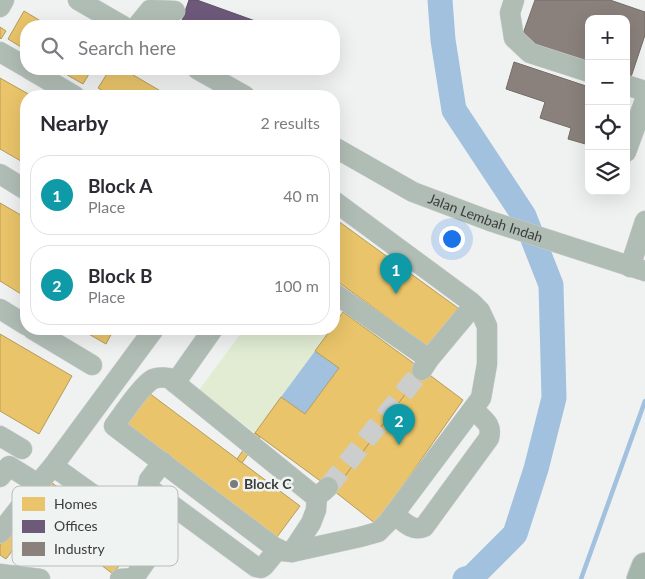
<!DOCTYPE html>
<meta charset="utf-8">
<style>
:root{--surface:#fff;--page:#f7f7f7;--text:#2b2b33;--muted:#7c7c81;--line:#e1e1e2;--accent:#7a7c7c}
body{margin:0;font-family:Lato,sans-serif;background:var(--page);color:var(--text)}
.controls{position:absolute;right:15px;top:15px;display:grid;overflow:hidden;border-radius:10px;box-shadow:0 5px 20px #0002}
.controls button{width:45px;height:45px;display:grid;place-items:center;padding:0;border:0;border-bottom:1px solid var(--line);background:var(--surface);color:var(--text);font:25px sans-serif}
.you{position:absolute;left:451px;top:238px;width:18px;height:18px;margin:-12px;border:4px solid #fff;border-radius:50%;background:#1a73e8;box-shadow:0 0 0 8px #1a73e833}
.badge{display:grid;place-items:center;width:32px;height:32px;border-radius:50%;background:var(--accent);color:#fff;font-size:16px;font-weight:700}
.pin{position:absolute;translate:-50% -41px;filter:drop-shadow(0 1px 2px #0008)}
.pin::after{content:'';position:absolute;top:26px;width:18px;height:15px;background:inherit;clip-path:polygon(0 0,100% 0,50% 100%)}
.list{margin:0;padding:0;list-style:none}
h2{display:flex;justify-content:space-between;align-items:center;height:65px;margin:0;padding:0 20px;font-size:21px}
h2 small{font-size:16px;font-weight:400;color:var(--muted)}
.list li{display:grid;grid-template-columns:32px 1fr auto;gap:15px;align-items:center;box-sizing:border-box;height:80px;margin:0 10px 10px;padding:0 10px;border:1px solid var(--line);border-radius:20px}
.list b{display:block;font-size:19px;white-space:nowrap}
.list p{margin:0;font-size:16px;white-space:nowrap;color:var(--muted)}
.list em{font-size:16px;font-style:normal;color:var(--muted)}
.icon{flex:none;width:28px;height:28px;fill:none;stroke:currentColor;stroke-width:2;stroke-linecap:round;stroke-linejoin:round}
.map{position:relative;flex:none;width:645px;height:579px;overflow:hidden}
.search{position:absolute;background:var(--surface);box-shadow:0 5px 20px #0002;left:20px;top:20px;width:320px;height:55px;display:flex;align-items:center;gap:12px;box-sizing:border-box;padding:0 18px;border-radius:20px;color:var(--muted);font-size:19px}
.panel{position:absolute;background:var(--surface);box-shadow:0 5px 20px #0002;left:20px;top:90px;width:320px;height:245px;border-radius:20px}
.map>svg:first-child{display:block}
</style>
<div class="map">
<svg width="645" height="579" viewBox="0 0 645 579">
<rect width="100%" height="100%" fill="#f0f2f1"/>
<!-- green -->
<path fill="#e1ecd3" d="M244 329H331L255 433 199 390Z"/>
<!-- water -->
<path fill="#a1c1df" d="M315 351 339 368 305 414 281 397Z"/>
<!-- homes -->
<g fill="#e9c46a" stroke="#b59c5c">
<path d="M24 11 49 26H26V50L8 39Z"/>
<path d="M0 27 6 31 1 39 0 38Z"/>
<path d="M57 69H92L83 84Z"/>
<path d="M110 69H123L169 96H111L98 88Z"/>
<path d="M0 78 32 96H26V164L0 149Z"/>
<path d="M0 203 26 218V297L0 281Z"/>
<path d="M334 218 458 308 429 348 334 279Z"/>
<path d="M343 312 423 370 334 491 255 433 281 397 305 414 339 368 315 351 331 329H334V325Z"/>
<path d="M80 329H114L106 344Z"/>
<path d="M0 334 72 376 39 434 0 411Z"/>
<path d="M423 370 463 400 376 524 334 491Z"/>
<path d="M145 390 300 506 274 541 119 426Z"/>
<path d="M255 433 260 437 242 463 237 459Z"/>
<path d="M48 480 135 544 113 574 56 531 30 565 12 551 6 559 0 555V545Z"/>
</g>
<!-- offices -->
<path fill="#6d597a" stroke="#5e5168" d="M189 0H197L258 22 256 26H180Z"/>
<!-- industry -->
<g fill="#8a817c" stroke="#726d69">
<path d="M535 0H610L645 12V35L630 80 626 79V19H589V66L520 42Z"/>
<path d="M514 62 589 87V145L568 139 571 128 540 118 545 102 506 89Z"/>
</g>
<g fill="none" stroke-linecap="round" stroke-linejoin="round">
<!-- stream -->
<path stroke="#a1c1df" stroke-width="4.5" d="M581 579 645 401"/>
<!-- river -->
<path stroke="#a1c1df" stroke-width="25" d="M440 0 443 40 454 110 524 216 551 285 554 398 536 469 515 534 472 577 465 579"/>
<!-- minor-tunnel -->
<path stroke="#cccecd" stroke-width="20" stroke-dasharray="20 10" stroke-linecap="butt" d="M328 487 422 370"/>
<!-- minor casing -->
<g stroke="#cccecd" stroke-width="21">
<g id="minor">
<path d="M78 0 123 26"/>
<path d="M514 0 510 13 514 38 530 53 589 72"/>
<path d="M0 7 4 0"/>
<path d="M137 26 150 10 175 11"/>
<path d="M0 52 26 67"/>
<path d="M29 69 75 96"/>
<path d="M197 69 245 96"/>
<path d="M626 85 645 91"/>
<path id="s1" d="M334 147 413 192 490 221 645 271"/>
<path d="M626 152 645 100"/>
<path d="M0 174 26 190"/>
<path d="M630 267 645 221"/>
<path d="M334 293 429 359 422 370"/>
<path d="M0 309 26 325"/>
<path d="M32 329 92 365"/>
<path d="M429 359 474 305"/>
<path d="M175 383 213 329"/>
<path d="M0 436 22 449"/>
<path d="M163 462 149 480 148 485 150 489 256 567 261 568 264 566 278 549"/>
<path d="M53 466 159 542 134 578 120 579"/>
<path d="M0 477 9 466 38 484"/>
<path d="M328 487C323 492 320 496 312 494L169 378C163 377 158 377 153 379 142 385 122 415 114 426L274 547 282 551 292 552 360 537 378 532 388 522 481 398 487 364V326L480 311 471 302 334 201"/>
<path d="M394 514C403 521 412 532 424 527L489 438C493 423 482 419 473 409"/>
<path d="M0 533 38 484 53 466 154 329"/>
<path d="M292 552 311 523 316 510 317 495"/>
<path d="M0 574 40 579"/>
</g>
</g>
<!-- major casing -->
<g stroke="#cccecd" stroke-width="28">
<path id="major" d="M640 579 645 566"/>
</g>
<!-- minor -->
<use href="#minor" stroke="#b0bdb5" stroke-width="20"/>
<!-- major -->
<use href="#major" stroke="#a4b5ab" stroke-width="26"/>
</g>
<!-- markers -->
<circle fill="#7a7c7c" stroke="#eff3f2" stroke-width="2" cx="234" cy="484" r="5"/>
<g text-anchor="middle" stroke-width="5" stroke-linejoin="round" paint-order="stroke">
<!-- street labels -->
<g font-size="14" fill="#3b3d3d" stroke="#eff3f2">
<text dy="5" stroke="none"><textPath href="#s1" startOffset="168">Jalan Lembah Indah</textPath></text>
</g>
<!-- poi labels -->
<g font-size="14" font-weight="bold" fill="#3b3d3d" stroke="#eff3f2" text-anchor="start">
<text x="244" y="489">Block C</text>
</g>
</g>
<!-- legend -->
<rect x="12" y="486" width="166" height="80" rx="8" fill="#eff3f2" stroke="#b9bcbc" stroke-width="1"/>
<rect x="22" y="497" width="23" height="14" fill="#e9c46a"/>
<rect x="22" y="520" width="23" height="13" fill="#6d597a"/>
<rect x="22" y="542" width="23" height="14" fill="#8a817c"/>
<g font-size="14" fill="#3b3d3d">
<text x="54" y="509">Homes</text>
<text x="54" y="531">Offices</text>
<text x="54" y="554">Industry</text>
</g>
</svg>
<div class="controls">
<button>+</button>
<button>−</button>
<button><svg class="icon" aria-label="locate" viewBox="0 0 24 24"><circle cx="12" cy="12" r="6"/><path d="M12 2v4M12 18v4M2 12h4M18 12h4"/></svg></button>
<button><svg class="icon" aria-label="layers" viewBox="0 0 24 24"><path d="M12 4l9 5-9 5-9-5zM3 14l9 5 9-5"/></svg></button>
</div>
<div class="you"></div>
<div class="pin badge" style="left:396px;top:294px;background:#0f9aa8">1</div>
<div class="pin badge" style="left:399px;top:445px;background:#0f9aa8">2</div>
<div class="search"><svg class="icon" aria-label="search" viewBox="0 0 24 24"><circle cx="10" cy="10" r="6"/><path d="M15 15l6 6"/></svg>Search here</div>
<section class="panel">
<h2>Nearby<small>2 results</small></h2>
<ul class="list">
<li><span class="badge" style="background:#0f9aa8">1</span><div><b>Block A</b><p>Place</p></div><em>40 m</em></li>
<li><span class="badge" style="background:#0f9aa8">2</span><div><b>Block B</b><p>Place</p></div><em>100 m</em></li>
</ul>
</section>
</div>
